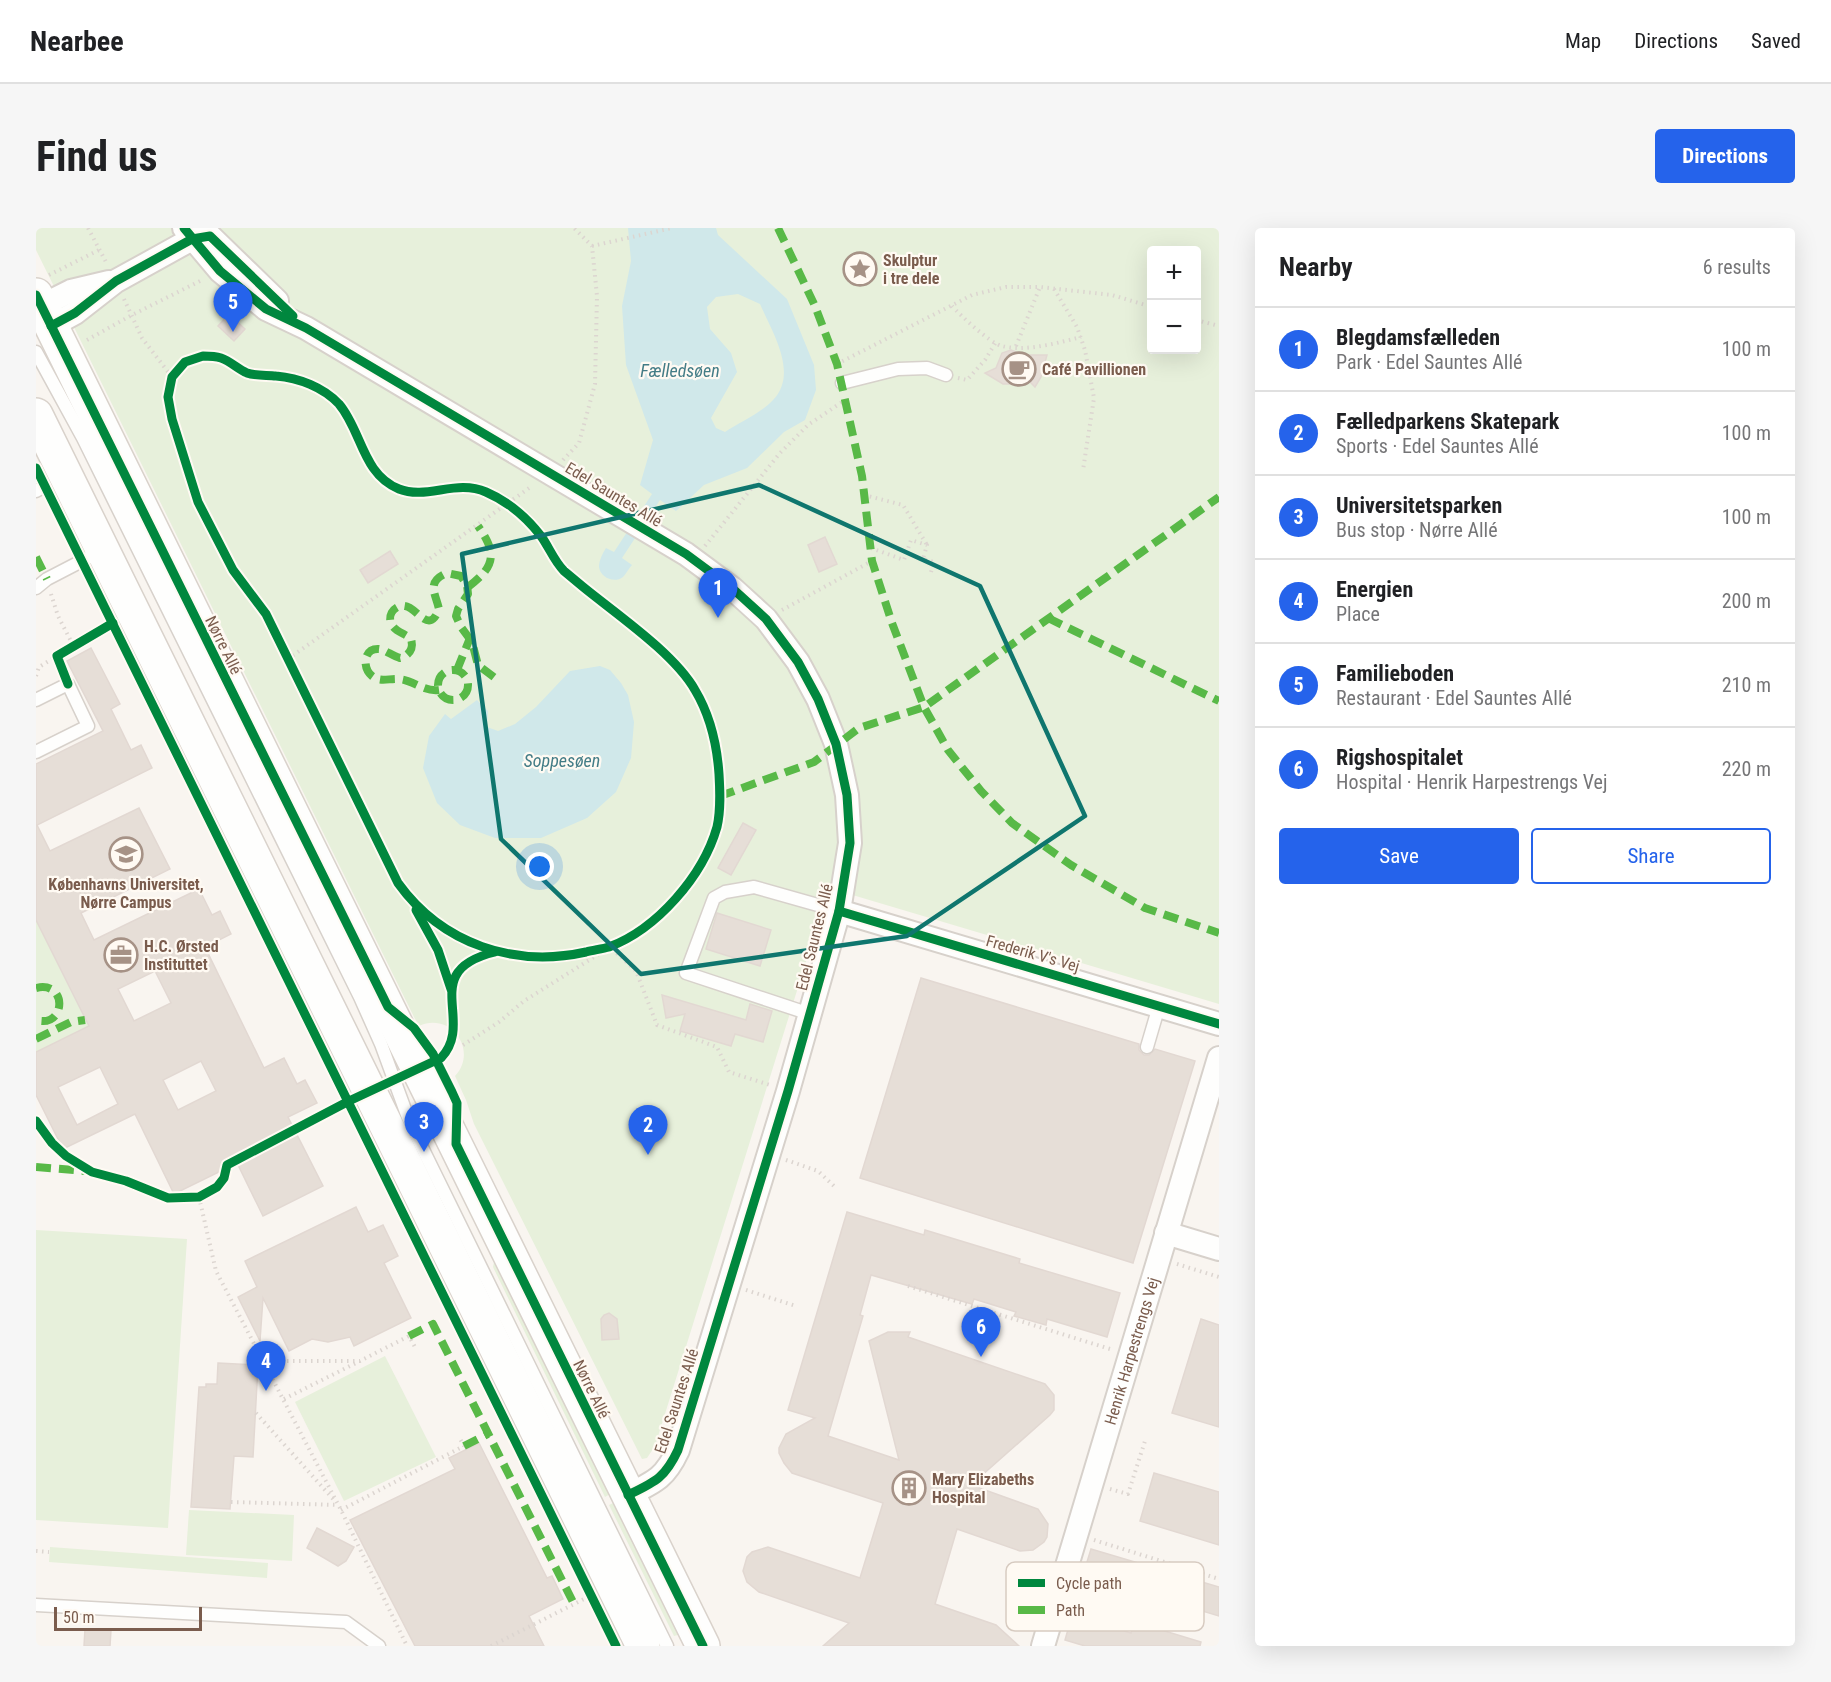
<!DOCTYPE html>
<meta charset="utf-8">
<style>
:root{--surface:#fff;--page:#f6f6f6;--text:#202124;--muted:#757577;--line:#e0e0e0;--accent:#2563eb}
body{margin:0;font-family:"Roboto Condensed",sans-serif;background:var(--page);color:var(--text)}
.controls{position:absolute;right:18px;top:18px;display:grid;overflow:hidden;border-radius:6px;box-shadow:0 6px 24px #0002}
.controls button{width:54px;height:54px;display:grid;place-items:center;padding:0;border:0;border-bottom:2px solid var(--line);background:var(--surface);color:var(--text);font:30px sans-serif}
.scale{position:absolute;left:18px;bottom:15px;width:148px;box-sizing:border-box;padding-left:6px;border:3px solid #7a5c4d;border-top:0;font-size:16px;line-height:21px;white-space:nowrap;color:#7a5c4d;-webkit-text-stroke:4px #fffaf3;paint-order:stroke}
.you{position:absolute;left:504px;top:639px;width:21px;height:21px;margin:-15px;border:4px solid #fff;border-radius:50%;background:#1a73e8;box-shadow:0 0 0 9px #1a73e833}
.badge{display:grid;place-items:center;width:39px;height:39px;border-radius:50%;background:var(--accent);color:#fff;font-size:20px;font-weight:700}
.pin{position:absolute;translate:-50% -50px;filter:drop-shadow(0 2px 3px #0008)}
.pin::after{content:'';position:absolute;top:32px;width:21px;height:18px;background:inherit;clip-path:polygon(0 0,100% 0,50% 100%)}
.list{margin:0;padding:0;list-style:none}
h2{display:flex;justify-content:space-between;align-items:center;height:78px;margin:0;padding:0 24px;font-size:26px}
h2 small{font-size:20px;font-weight:400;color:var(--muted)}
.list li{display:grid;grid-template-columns:39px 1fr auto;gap:18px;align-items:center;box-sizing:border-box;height:84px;padding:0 24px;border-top:2px solid var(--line)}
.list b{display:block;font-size:22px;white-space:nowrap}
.list p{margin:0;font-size:20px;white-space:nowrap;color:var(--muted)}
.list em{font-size:20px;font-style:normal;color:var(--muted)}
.actions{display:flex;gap:12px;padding:18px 24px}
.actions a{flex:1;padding:14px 0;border:2px solid var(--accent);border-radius:6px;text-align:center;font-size:21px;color:var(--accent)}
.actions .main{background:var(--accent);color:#fff}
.map{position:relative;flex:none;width:1183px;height:1418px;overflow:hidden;border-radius:6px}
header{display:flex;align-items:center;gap:36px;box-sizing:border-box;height:84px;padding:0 30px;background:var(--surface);border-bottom:2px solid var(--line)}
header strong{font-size:28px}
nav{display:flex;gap:33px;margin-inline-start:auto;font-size:21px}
.intro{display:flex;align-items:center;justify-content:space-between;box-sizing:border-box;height:144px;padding:0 36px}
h1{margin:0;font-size:42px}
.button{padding:15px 27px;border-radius:6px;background:var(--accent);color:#fff;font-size:21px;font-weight:700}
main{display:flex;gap:36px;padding:0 36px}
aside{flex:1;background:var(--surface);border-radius:6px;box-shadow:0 6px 24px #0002}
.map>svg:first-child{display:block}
</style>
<header>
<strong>Nearbee</strong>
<nav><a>Map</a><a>Directions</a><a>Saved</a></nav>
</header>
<div class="intro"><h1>Find us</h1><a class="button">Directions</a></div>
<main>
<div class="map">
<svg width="1183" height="1418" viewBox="0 0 1183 1418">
<rect width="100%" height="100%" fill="#f9f5f0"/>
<!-- green -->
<g fill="#e7f0db" fill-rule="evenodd">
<path d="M0 0H1183V776L793 660 619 1218 611 1230 606 1231 438 896 430 872 419 848C443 822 414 783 383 798L378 789 0 22ZM1116 22H1160V122H1116Z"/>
<path d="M0 692 53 798 0 824Z"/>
<path d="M0 1002 151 1011 132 1300 0 1292Z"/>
<path d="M464 1032 579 1263 569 1269 457 1039 458 1034Z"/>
<path d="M349 1128 400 1229 308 1273 259 1174Z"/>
<path d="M584 1272 649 1405 638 1408 573 1277Z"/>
<path d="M153 1282 258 1287 256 1333 150 1327Z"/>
<path d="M14 1319 232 1335 231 1350 13 1334Z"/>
</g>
<!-- water -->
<g fill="#d0e8ea" fill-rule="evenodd">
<path d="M592 0H680L682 7 751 71 778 137 780 162 769 192 748 204 711 240 668 257 640 283 624 272 586 330 596 337C593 340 590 346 587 349 578 356 564 349 563 339 563 332 567 325 570 320L578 324 616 266 604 257 617 212 590 137 586 78 595 33ZM702 66 724 76C736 104 763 145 737 172 725 185 704 194 689 204L680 200 675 190 701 144 695 125 674 101 671 79 680 69Z"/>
<path d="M564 438 574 442 585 455 592 467 598 494 595 530 580 564 551 590 505 610H459L424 597 401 575 387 540 393 508 409 486 415 491 441 472 452 483 451 499 462 503 479 496 500 479 534 443Z"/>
</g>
<!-- building -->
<g fill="#e6ded7" stroke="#e2d8d2" stroke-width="1.5" fill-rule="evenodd">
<path d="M193 86 209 101 198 113 182 98Z"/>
<path d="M975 122 987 127H1011L1005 149 999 159 991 151 982 156H967L949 145 960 140 966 125Z"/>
<path d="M789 309 801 336 783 344 772 317Z"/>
<path d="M354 323 362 336 332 355 324 342Z"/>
<path d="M55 420 84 476 75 481 95 522 105 517 116 540 1 597 14 623 103 580 134 641 45 685 58 712 163 661 176 687 184 683 195 706 169 719 228 840 248 830 261 856 269 852 281 875 252 889 287 958 227 988 201 935 138 966 99 886 27 921 0 867V824L53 798 0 692V536L67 503 31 433ZM119 743 135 775 98 793 82 761ZM165 833 180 863 142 882 127 852ZM64 839 82 876 41 897 22 859Z"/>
<path d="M707 595 720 602 695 647 682 640Z"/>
<path d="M681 685 735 702 724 738 670 721Z"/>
<path d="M885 750 1103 816V822L1108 827H1113L1119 821 1159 833 1097 1035 824 950Z"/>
<path d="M626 767 710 792 714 776 736 783 727 814 699 806 695 818 644 803 649 786 630 790Z"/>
<path d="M320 979 332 1004 347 997 362 1028 348 1035 375 1090 318 1118 314 1109 292 1114 276 1111 253 1123 227 1070 224 1113 202 1069 221 1059 209 1033Z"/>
<path d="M811 984 888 1007 889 1002 984 1031 983 1035 1084 1065 1071 1109 1011 1091 1010 1097 978 1088 980 1084 938 1071 936 1076 835 1047 824 1087 827 1088 792 1208 863 1232 833 1113 852 1104H874L872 1109 1009 1156 1018 1167V1182L1014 1187 935 1257 1002 1281 1012 1296 1011 1309 1008 1314 997 1322 984 1323 921 1301 899 1376 960 1397 983 1418H787L813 1395 723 1364 711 1354 707 1343 711 1329 716 1324 732 1319 824 1350 847 1275 756 1245 748 1235 743 1225V1220L750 1206 779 1190 752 1182Z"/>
<path d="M573 1085 581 1091 583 1111 566 1112 565 1091 568 1087Z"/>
<path d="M1165 1091 1183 1097V1199L1136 1185Z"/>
<path d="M182 1135 222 1137 217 1229 198 1228 194 1281 155 1279 163 1159H170V1156H181Z"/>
<path d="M443 1215 511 1350 516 1348 527 1371 493 1388 508 1418H379L314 1292 419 1241 413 1230Z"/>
<path d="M1118 1245 1183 1264V1317L1104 1293Z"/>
<path d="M281 1300 318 1319 310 1333 302 1338 271 1320Z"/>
<path d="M1055 1321 1183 1359V1388L1047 1347Z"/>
<path d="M1035 1391 1055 1397 1056 1393 1095 1405 1099 1394 1165 1414 1164 1418H1049L1029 1412Z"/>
<path d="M49 1401 75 1402 74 1418H48Z"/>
</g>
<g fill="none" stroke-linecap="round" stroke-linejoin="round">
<!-- lane casing -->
<g stroke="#d7d1cb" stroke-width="15">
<g id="lane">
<path d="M0 124 47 210 324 769 345 816 374 895 631 1418"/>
<path d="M806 155 862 141 891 140 910 147"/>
<path d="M0 263 9 258"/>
<path d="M0 360 11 351 67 322"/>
<path d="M0 472 32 456 52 498 0 524"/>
<path d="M774 786 650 745 678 670 689 664 718 659 803 683"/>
<path d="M1111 819 1123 778"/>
<path d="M0 1377 310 1394 343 1418"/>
</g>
</g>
<!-- street casing -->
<g stroke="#d7d1cb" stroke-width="26">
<g id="street">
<path d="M148 0 184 43 230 81 270 100 650 326 696 360 730 391 762 434 782 471 800 516 811 567 814 615 803 683 752 863 642 1222C629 1250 619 1254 592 1267"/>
<path d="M5 78 35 63 73 54"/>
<path d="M15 98 39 85 80 53 156 11 174 8 241 73"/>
<path d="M803 683 1183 796"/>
<path d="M1130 1005 1183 1021"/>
<path id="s1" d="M1007 1418 1183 830"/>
</g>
</g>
<!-- secondary casing -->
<g stroke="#d9d2cb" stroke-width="36">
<g id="secondary">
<path d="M0 67 667 1418"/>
<path d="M0 187 607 1418"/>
</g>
</g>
<!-- path -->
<g stroke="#dcd5d0" stroke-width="4" stroke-dasharray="1.5 4.5" stroke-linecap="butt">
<path d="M52 0 70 34"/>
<path d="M556 18 636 0"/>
<path d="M13 47 63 22"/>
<path d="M1018 61 1041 99 1049 122 1058 170 1047 242"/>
<path d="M88 71 106 110 136 149"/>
<path d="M916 78C924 87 955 116 966 118 990 124 1021 115 1045 109"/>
<path d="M1160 92 1183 98"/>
<path d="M51 112 96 87 166 52"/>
<path d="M980 118 1004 59"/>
<path d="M801 136 936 67 970 59H1004L1076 67 1116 79"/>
<path d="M922 150 931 152 949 132 960 114"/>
<path d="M527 232 543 215 559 156 561 68 556 18 538 0"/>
<path d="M828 267 867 277 891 317"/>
<path d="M669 318 744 225 772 197 809 172"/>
<path d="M835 320 868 332 875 312 891 317 887 331 898 334 895 344"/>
<path d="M15 366 22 388 37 417"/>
<path d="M746 382 836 333"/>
<path d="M252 431 496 258"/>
<path d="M0 448 3 439 21 428"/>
<path d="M427 817 463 794 488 773 574 719 600 743 621 797 681 819 693 844 734 857"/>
<path d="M750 932 782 943 799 959"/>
<path d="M163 969 180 1043 305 1282 371 1418"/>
<path d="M1141 1036 1183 1049"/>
<path d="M872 1058 1074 1121"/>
<path d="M710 1062 760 1078"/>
<path d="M227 1133H324L373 1108 380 1121"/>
<path d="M248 1171 322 1134"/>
<path d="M220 1185 298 1272"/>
<path d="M1074 1261 1092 1266 1109 1213"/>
<path d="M195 1274 303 1277"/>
<path d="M305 1282 428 1218 423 1209"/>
<path d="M1058 1312 1183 1351"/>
<path d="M0 1323 13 1324"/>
<path d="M455 1418 554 1368"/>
</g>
<!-- lane -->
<use href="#lane" stroke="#fefefd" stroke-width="12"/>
<!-- street -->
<use href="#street" stroke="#fefefd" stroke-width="22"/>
<!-- secondary -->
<use href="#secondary" stroke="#fefefd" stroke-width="33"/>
<!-- quiet -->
<g stroke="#58b947" stroke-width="8" stroke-dasharray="15 8" stroke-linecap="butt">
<path d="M742 0 779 78 801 136 826 248 836 333 856 395 888 479 912 522 945 563 976 595 1035 637 1109 680 1183 705"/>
<path d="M0 329 11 351"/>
<path d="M432 359C460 338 461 325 442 298"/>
<path d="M1012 390 1183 473"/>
<circle cx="417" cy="457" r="15"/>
<path d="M421 442 434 410"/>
<path d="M403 462C388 464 377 452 363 451 353 450 345 455 336 448 326 440 327 420 343 421 350 422 356 428 364 430 373 428 378 420 375 411 370 406 360 404 356 397 350 388 359 376 369 378 381 379 393 408 403 381 399 364 390 354 411 345L425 348 431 357 432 366 422 381 420 388 425 399 436 414 442 437 463 453"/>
<path d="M684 568 778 534 823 500 888 479 1183 269"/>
<path d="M0 760C32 752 30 801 0 792"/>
<path d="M0 811 35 794 49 792"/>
<path d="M0 939 50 943"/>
<path d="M373 1108 397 1096 538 1376"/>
<path d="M428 1218 452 1206"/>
</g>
<!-- cycleway casing -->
<g stroke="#fffaf3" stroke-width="13">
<g id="cycleway">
<path d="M148 0 184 43 230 81 270 100 650 326 696 360 730 391 762 434 782 471 800 516 811 567 814 615 803 683 752 863 642 1222C629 1250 619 1254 592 1267"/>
<path d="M0 67 352 779 378 800 397 826 416 864 421 875 420 916 667 1418"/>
<path d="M15 98 39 85 80 53 156 11 174 8 257 88"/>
<path d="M167 128C173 128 179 128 185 130 194 133 202 141 211 145 219 148 231 147 240 148 263 150 287 159 303 176 326 203 326 246 363 261 391 272 420 251 450 264 471 273 491 290 505 308 513 319 518 333 528 343 534 348 540 353 546 358 580 386 638 425 659 462 674 487 681 517 683 546 684 563 685 582 681 599 667 648 621 701 573 719 566 721 558 722 550 724 478 740 406 716 362 655L230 386 197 342 162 274 136 191 132 169 136 149 149 134Z"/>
<path d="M0 240 580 1418"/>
<path d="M32 456 21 428 77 395"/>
<path d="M380 682 402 722 415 761"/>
<path d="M803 683 1183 796"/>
<path d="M0 893 16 915 30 928 56 944 90 953 132 970 163 969 181 959 188 950 191 937 313 873 405 830C440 793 381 743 459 724"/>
</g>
</g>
<!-- cycleway -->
<use href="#cycleway" stroke="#00873e" stroke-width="9"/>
</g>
<!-- marked area -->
<path fill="none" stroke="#0f766e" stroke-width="4.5" stroke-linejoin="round" d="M723 257 944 358 1049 588 871 708 605 746 465 611 426 326Z"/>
<!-- icons -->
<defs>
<g id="sight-ring" transform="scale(1.725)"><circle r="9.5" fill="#fffaf3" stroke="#a69286" stroke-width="1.5"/><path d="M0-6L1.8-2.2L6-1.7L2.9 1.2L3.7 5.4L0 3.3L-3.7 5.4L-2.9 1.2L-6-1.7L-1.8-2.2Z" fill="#a69286"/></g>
<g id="cafe-ring" transform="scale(1.725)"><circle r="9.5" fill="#fffaf3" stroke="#a69286" stroke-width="1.5"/><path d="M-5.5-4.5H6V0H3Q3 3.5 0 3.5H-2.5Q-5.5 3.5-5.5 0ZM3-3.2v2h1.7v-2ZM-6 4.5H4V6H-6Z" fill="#a69286"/></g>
<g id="university-ring" transform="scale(1.725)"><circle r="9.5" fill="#fffaf3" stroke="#a69286" stroke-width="1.5"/><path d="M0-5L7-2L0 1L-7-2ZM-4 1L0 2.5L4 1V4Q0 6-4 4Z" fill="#a69286"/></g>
<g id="office-ring" transform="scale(1.725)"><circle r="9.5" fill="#fffaf3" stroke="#a69286" stroke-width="1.5"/><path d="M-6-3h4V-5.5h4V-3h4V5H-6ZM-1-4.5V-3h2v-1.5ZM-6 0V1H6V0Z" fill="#a69286"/></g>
<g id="building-ring" transform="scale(1.725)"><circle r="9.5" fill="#fffaf3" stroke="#a69286" stroke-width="1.5"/><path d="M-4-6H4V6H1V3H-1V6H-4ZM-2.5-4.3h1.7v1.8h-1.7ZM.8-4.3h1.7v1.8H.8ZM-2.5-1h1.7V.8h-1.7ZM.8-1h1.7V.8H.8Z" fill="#a69286"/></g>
</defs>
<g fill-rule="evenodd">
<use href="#sight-ring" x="824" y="41"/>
<use href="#cafe-ring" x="983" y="141"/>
<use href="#university-ring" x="90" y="626"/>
<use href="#office-ring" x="85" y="727"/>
<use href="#building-ring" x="873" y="1260"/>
</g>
<g text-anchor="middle" stroke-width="4.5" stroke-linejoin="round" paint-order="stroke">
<!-- poi labels -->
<g font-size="16" font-weight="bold" fill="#7a5c4d" stroke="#fffaf3" text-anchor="start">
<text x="847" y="38">Skulptur<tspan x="847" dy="18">i tre dele</tspan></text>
<text x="1006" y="147">Café Pavillionen</text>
<text x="90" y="662" text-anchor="middle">Københavns Universitet,<tspan x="90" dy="18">Nørre Campus</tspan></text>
<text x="108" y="724">H.C. Ørsted<tspan x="108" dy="18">Instituttet</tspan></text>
<text x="896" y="1257">Mary Elizabeths<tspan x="896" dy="18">Hospital</tspan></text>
</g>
<!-- street labels -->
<g font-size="16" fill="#7a5c4d" stroke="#fffaf3">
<text transform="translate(578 266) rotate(31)" y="6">Edel Sauntes Allé</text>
<text transform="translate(188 417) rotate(64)" y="6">Nørre Allé</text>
<text transform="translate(778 709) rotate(-76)" y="6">Edel Sauntes Allé</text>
<text transform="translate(997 725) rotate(16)" y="6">Frederik V's Vej</text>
<text dy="6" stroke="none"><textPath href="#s1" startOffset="308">Henrik Harpestrengs Vej</textPath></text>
<text transform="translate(556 1161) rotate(64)" y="6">Nørre Allé</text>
<text transform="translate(640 1173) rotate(-72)" y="6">Edel Sauntes Allé</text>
</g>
<!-- water labels -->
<g font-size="18" font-style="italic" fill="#437c86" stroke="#fffaf3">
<text x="644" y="149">Fælledsøen</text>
<text x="526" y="539">Soppesøen</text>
</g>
</g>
<!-- legend -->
<rect x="970" y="1334" width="198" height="69" rx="9" fill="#fffaf3" stroke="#d7cbc1" stroke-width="1.5"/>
<rect x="982" y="1351" width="27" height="8" fill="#00873e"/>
<rect x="982" y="1378" width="27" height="8" fill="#58b947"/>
<g font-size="16" fill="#7a5c4d">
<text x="1020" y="1361">Cycle path</text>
<text x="1020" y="1388">Path</text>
</g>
</svg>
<div class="controls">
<button>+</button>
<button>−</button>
</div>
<div class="scale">50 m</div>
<div class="you"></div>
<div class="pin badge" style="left:682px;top:390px">1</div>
<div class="pin badge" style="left:612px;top:927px">2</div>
<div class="pin badge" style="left:388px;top:924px">3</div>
<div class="pin badge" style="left:230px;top:1163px">4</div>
<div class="pin badge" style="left:197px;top:104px">5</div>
<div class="pin badge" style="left:945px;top:1129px">6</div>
</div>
<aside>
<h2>Nearby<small>6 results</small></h2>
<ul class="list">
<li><span class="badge">1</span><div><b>Blegdamsfælleden</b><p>Park · Edel Sauntes Allé</p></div><em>100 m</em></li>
<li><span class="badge">2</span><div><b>Fælledparkens Skatepark</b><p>Sports · Edel Sauntes Allé</p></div><em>100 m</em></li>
<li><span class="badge">3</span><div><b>Universitetsparken</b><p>Bus stop · Nørre Allé</p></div><em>100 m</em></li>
<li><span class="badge">4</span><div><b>Energien</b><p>Place</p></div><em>200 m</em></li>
<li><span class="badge">5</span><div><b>Familieboden</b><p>Restaurant · Edel Sauntes Allé</p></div><em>210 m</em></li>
<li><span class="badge">6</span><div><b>Rigshospitalet</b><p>Hospital · Henrik Harpestrengs Vej</p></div><em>220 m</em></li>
</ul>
<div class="actions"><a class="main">Save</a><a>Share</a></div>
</aside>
</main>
